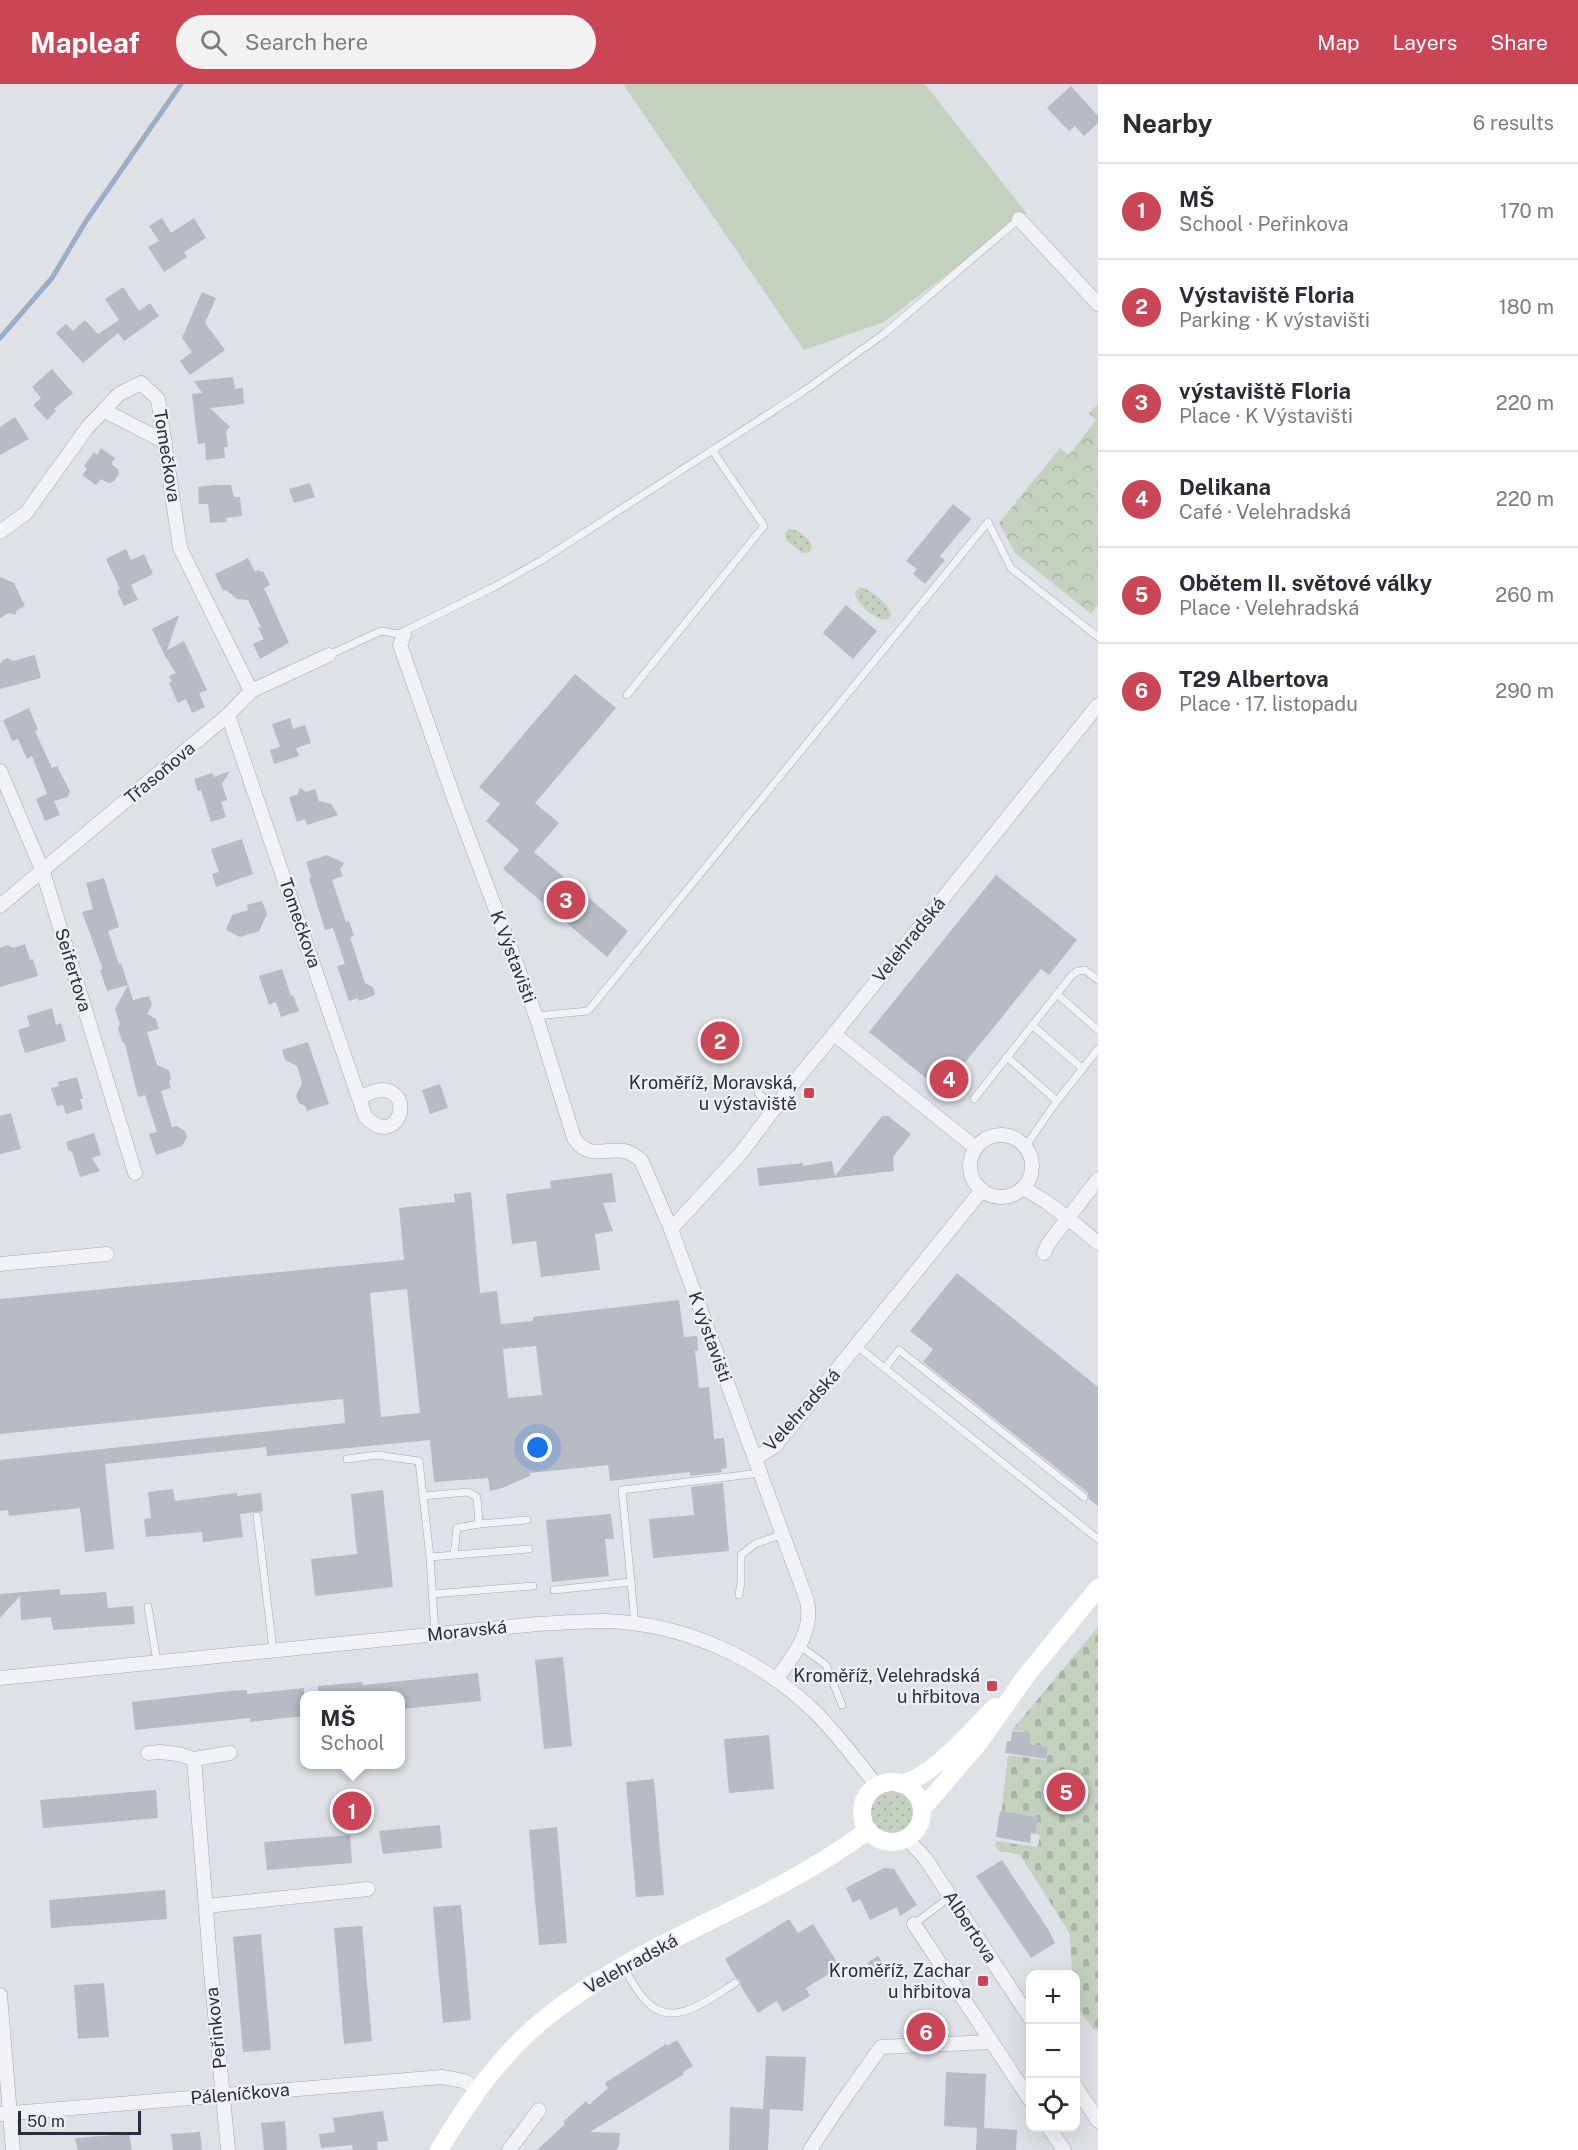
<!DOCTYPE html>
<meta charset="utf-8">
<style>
:root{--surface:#fff;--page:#f2f2f3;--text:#2b2b33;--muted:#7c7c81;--line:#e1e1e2;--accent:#ca4657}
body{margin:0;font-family:"Public Sans",sans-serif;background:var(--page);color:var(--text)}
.controls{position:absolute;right:18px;bottom:18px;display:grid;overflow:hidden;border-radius:12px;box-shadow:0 6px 24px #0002}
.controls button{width:54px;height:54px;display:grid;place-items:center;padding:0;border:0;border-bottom:2px solid var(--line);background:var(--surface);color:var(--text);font:30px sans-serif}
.scale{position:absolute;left:18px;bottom:15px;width:123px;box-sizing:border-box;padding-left:6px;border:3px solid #282f3e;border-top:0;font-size:16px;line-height:21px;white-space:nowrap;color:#282f3e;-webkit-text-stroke:4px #edf0f5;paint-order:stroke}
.you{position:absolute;left:538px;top:1364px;width:21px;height:21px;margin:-15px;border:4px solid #fff;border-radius:50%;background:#1a73e8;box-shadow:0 0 0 9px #1a73e833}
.badge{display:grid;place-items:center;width:39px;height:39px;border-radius:50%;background:var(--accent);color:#fff;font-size:20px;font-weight:700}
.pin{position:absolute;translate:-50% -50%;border:3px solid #fff;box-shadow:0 2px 6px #0006}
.popup{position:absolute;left:300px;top:1607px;width:105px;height:78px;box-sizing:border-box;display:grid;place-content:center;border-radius:12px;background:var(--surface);filter:drop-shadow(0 2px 4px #0005);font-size:20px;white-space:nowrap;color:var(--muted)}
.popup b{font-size:22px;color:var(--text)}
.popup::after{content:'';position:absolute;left:50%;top:100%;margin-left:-12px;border:12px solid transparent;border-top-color:var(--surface)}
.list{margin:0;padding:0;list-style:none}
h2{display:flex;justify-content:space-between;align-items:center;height:78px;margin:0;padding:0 24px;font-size:26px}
h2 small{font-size:20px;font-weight:400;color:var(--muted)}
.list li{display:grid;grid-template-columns:39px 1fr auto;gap:18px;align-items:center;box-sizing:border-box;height:96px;padding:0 24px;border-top:2px solid var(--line)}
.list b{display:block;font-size:22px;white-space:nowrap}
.list p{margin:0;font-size:20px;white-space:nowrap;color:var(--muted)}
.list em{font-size:20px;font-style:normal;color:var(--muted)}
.icon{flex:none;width:33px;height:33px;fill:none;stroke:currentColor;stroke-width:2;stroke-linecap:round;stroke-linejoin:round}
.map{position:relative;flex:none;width:1098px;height:2066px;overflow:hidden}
header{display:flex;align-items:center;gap:36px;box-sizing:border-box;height:84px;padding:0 30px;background:var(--accent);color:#fff}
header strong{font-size:28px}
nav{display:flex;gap:33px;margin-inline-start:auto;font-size:21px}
.search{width:420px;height:54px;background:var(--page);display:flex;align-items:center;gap:15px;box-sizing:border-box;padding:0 21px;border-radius:33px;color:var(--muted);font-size:22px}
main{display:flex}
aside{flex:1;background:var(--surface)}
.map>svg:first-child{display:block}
</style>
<header>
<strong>Mapleaf</strong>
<div class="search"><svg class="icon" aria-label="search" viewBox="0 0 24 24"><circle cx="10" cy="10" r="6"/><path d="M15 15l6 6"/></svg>Search here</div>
<nav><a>Map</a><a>Layers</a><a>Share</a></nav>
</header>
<main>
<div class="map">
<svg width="1098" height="2066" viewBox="0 0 1098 2066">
<defs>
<pattern id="grass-dots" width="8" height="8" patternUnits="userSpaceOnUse" patternTransform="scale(1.5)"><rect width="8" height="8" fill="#c4d1bf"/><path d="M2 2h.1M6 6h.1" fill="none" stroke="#a8b4a5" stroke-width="1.8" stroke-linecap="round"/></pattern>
<pattern id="forest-crowns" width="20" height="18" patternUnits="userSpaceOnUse" patternTransform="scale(1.5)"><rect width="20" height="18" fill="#c4d1bf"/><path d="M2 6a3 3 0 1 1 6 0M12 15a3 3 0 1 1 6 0" fill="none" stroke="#a8b4a5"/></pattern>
<pattern id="cemetery-stones" width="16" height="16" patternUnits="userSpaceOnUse" patternTransform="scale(1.5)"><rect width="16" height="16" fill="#c4d1bf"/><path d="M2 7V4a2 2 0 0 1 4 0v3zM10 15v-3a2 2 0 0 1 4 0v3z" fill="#a8b4a5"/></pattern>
</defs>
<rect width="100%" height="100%" fill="#dee2e7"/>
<!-- grass -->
<g fill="url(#grass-dots)">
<path d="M789 445C797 444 810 455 812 463L809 469H802L786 456 785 450Z"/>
<path d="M860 503C871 505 888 520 891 530L888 535C877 538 856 520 855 509Z"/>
<circle cx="892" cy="1728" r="22"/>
</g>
<!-- forest -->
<path fill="url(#forest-crowns)" d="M1098 320V521L1091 530 1015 469 999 439 1060 364 1069 371 1096 336 1089 329Z"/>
<!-- cemetery -->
<path fill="url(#cemetery-stones)" d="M1098 1543V1947L1094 1946 1076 1922V1890H1072L1070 1850 1020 1771 999 1767 995 1762 996 1757 1038 1763 1040 1751 1035 1750 1038 1733 1002 1728V1724L1008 1671 1046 1676 1048 1663 1030 1660 1031 1649 1012 1646Z"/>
<!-- garden -->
<path fill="#c4d1bf" d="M623 0H925L1027 130 884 238 804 266Z"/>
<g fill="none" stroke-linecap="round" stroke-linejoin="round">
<!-- stream -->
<path stroke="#9aafc7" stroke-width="5" d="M0 254 52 194 86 137 181 0"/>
</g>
<!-- building -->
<g fill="#b6bbc4" fill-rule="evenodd">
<path d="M1071 2 1098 32V39L1084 52 1075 42 1069 47 1047 24Z"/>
<path d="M162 134 171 149 194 134 206 154 184 168 187 173 164 188 148 163 159 157 149 142Z"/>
<path d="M123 203 139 227 150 219 159 232 124 257 118 249 83 279 56 249 66 240 73 247 85 236 98 250 119 236 105 215Z"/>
<path d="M202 208 216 214 205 239 225 266 190 291 180 277 192 268 182 254Z"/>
<path d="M52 285 73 309 54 325 56 327 47 336 33 321 41 314 32 303Z"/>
<path d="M233 293 235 305 243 304 244 320 210 324 230 343 226 347 228 363H224L225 374 206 376 205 359 198 360 192 310 202 309 194 297Z"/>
<path d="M15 333 29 355 0 371V343Z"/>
<path d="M101 364 115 374 111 380 118 385 119 390 113 398 108 399 101 395 96 401 82 391 87 385 84 382 94 368 97 371Z"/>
<path d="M310 399 315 413 294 419 289 405Z"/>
<path d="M214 401H231L234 413H240L242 432 226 434 227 438 210 439 208 420H199L198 403Z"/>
<path d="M953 420 971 435 940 472 945 476 925 500 913 490 917 485 906 477Z"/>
<path d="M126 465 131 476 144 470 153 490 131 501 138 516 124 522 117 507 120 505 106 475Z"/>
<path d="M248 474 255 488 259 486 261 488 263 487 270 501 264 504 289 559 260 575 253 560 264 555 258 544 261 543 248 516 237 515 226 506 223 507 215 490Z"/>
<path d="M0 493 14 499 25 522 17 526 15 531 9 529 0 534Z"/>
<path d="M846 521 877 547 853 575 823 549Z"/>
<path d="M179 531 167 566 184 557 207 606 199 609 205 623 192 629 186 615 178 619 169 599 172 597 169 592 176 589 165 572 152 545Z"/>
<path d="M35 571 41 594 0 605V580L3 576 8 574 13 577Z"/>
<path d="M575 590 616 624 535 719 559 739 534 768 628 847 607 873 503 785 519 766 486 737 500 720 479 703Z"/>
<path d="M29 624 38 646 35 647 52 684 57 682 70 707 68 713 54 717 60 731 45 737 36 715 47 710 32 672 27 675 18 655 12 657 3 636Z"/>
<path d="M290 634 293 645 305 641 311 659 296 664 299 672 274 680 270 666 280 663 272 640Z"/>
<path d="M230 687 222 700 227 716 221 718 226 733 211 738 201 706 198 707 194 695 212 689 214 693Z"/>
<path d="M300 704 306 708 315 705 319 717 331 720 338 731 307 741 305 735 297 738 289 713 297 711Z"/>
<path d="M242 755 253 790 216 803 212 790 219 788 211 765Z"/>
<path d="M327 771 344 779 340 785 343 792 332 796 346 838 349 837 354 852 350 853 365 899 373 903 375 911 359 917 358 914 349 917 337 882 345 880 333 844 325 846 309 794 311 793 306 778Z"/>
<path d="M996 791 1077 856 1049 891 1041 885 942 1007 869 948Z"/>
<path d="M104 794 119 843 108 847 119 880 121 879 133 916 149 912 152 921 147 930 156 935 159 945 147 948 157 981 169 986 171 994 169 998 171 1004 161 1007 172 1043 177 1042 185 1047 187 1053 182 1062 156 1071 149 1050 157 1048 145 1011 138 1013 125 960 122 958 118 944 120 940 115 925 128 901 107 907 100 886 103 885 82 828 93 825 86 799Z"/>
<path d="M262 817 267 830 259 847 240 853 226 846 232 831 248 826 247 821Z"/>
<path d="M25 860 30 876 33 875 38 892 0 903V864L8 861 13 864Z"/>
<path d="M282 885 291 912 293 911 299 927 281 933 276 918 269 921 259 892Z"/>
<path d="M52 924 56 941 61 939 66 957 25 969 18 946 30 942 27 932Z"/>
<path d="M308 958 329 1020 307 1027 305 1022 299 1019 296 1012 302 999 297 982 285 976 282 966Z"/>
<path d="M77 993 83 1015H80L83 1025 66 1030 63 1021 57 1022 51 1004 59 1002 58 998Z"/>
<path d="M440 1000 448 1024 430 1030 422 1006Z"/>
<path d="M11 1029 21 1065 0 1070V1032Z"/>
<path d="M882 1032H888L911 1050 893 1073 894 1087 759 1102 757 1084 803 1079V1082L832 1077 835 1092Z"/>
<path d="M94 1049 101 1071 92 1074 100 1087 80 1093 72 1068 68 1066 66 1058Z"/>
<path d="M612 1089 616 1118 603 1119 613 1147 595 1150 600 1186 541 1193 536 1157 512 1160 506 1110 551 1104 550 1097Z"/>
<path d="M471 1108 480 1209 497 1207 501 1240 533 1237V1233L679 1216 684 1253 697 1252 698 1266 695 1267 699 1304 709 1303 714 1355 724 1354 727 1384 721 1385 722 1388 690 1392V1388L610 1397 608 1381 530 1389V1392L502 1404 490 1407 488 1394 434 1398 430 1356 267 1372 266 1363 105 1380 114 1465 85 1468 80 1424 9 1432 8 1426 0 1427V1376L345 1339 343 1315 0 1350V1215L404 1176 399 1124 455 1118 454 1110ZM407 1205 420 1329 381 1333 370 1209ZM536 1262 542 1311 508 1314 503 1265Z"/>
<path d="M957 1189 1098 1303V1422L1089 1415 1088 1409 923 1278 933 1265 910 1247Z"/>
<path d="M723 1399 729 1467 653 1474 649 1435 694 1431 691 1403Z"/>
<path d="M173 1405 175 1417 237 1409V1412L261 1409 263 1427 240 1430 243 1453 203 1458 202 1448 146 1453 144 1435 151 1434 148 1408Z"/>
<path d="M383 1406 393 1503 315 1512 311 1475 357 1470 351 1410Z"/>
<path d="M611 1430 614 1455H605L609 1492 552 1498 546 1436Z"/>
<path d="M60 1505V1511L106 1508 108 1524 133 1522 135 1540 53 1546 51 1533 21 1536 20 1512 0 1534V1510Z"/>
<path d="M563 1573 572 1662 544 1665 535 1576Z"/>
<path d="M478 1589 481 1617 400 1625V1611H318V1602L362 1598 363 1601Z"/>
<path d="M304 1604V1632L250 1638V1634L135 1646 132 1618 230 1607 247 1606V1610Z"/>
<path d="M1012 1647 1031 1649 1030 1660 1048 1663 1046 1675 1005 1669 1007 1657H1011Z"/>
<path d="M769 1651 774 1705 729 1709 724 1655Z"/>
<path d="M654 1695 664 1811 636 1813 626 1698Z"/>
<path d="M156 1706 158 1734 43 1744 40 1716Z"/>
<path d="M1000 1727 1038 1733 1035 1750 1031 1749 1030 1759 996 1753Z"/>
<path d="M440 1741 442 1764 383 1770 379 1747Z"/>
<path d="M557 1743 567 1859 539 1861 529 1746Z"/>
<path d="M350 1751 352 1779 267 1786 264 1758Z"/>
<path d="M1002 1776 1048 1845 1055 1859 1031 1874 976 1792Z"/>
<path d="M884 1784 894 1785 917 1821 900 1832 897 1823 870 1836 860 1815 853 1819 846 1804Z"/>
<path d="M165 1806 167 1835 51 1844 49 1816Z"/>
<path d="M461 1821 471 1936 443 1939 433 1823Z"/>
<path d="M789 1835 798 1849 813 1840 840 1883 806 1904 810 1912 783 1928 777 1917 758 1929 740 1901V1896L736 1894 725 1875Z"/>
<path d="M362 1842 372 1957 344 1960 334 1844Z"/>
<path d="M261 1850 271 1966 243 1968 233 1853Z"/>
<path d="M878 1872 886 1883 875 1891 867 1879Z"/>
<path d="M104 1899 109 1953 78 1955 74 1901Z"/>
<path d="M915 1941 938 1942V1951L915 1952Z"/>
<path d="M677 1956 693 1982 683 1988 684 1990 590 2048 620 2049 619 2062 616 2066H537L565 2040 563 2038 586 2017 589 2021 608 2004 605 1999 666 1960 667 1962Z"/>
<path d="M766 1972 806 1973 803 2027 770 2025 768 2066H729L730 2023 763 2025Z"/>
<path d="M946 1988 986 1990 984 2044 1017 2046 1016 2066H976L977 2044 944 2042Z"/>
<path d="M383 2027 388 2057 377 2058 378 2066H353L352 2061 321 2064 319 2050 335 2048 333 2034Z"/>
<path d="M285 2037 287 2066H264L261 2039Z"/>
<path d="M200 2048 202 2066H173L171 2050Z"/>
<path d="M129 2050 132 2066H78L75 2054Z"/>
</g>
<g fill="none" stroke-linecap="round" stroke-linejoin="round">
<!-- service casing -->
<g stroke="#a4a9b1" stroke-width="8">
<g id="service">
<path d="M329 571 381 547 404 551 407 546 496 502 542 476 801 309 885 249 1019 135"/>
<path d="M627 611 764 442 712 366"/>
<path d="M1057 910 1098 946"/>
<path d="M536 932 588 927 988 438 1011 484 1098 553"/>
<path d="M1032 941 1083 985"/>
<path d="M1007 973 1057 1017"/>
<path d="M758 1009 775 1023"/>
<path d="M974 1015 1072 891 1078 887 1085 886 1098 896"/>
<path d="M1025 1063 1057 1017 1098 965"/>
<path d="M857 1262 1098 1455"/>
<path d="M885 1284 899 1266 1084 1413"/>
<path d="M347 1375 377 1371 419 1377 430 1473 435 1550"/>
<path d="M423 1412 468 1408 477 1413 479 1440 527 1436"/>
<path d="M257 1432 273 1566"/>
<path d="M454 1471 457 1444 479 1440"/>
<path d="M430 1473 529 1465"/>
<path d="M554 1506 631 1498"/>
<path d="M432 1510 533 1502"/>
<path d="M739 1511 741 1498V1471L755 1460 783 1450"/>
<path d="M148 1523 157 1578"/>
<path d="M635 1540 622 1406 760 1389"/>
<path d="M800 1562 826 1581 842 1621"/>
<path d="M914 1840 950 1813"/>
<path d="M623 1883C630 1894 637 1908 647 1918 673 1946 711 1914 735 1899"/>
</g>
</g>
<!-- minor casing -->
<g stroke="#a4a9b1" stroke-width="15">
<g id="minor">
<path d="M1019 135 1098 220"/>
<path d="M105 327 165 358"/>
<path d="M0 448 26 429 87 344 119 310 141 299 158 315 180 464 251 607"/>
<path d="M404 551 400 561 456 720 536 932 574 1054C589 1076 603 1064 624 1067 631 1068 636 1072 641 1076L671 1145"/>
<path d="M228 631 365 1032C396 1067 418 1007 381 1006 375 1006 366 1011 359 1014"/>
<path d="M0 687 43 788 135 1089"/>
<path d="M0 822 228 631 251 607 329 571"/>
<circle cx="1001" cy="1082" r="31"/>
<path d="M976 1064 834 950 1098 621"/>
<path d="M1098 1095 1068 1134 1098 1159"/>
<path d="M1023 1104 1045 1117 1068 1134 1048 1160 1044 1169"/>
<path d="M0 1180 107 1170"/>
<path d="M755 1374 775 1362 982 1106"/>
<path d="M0 1594 537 1540C560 1539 583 1537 606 1537 685 1540 758 1573 815 1628 838 1651 857 1677 877 1702"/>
<path d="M776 1596C793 1572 814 1548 807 1517L671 1145 741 1069 796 996 834 950"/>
<path d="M148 1669 160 1668 178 1670 194 1675 230 1669"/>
<path d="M194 1675 211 1888 228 2066"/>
<path d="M907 1755 925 1774 1030 1934"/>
<path d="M206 1822 368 1805"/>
<path d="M914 1840 1030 2016"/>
<path d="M0 1911 13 2066"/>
<path d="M1076 2003 1098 2037"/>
<path d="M0 2030 442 1993 464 1997 478 2006"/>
<path d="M1049 2044 1064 2066"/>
<path d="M509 2066 539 2026"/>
<path d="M810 2066 839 2022 881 1963 991 1958"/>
</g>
</g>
<!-- service -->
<use href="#service" stroke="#f1f2f6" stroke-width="7"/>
<!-- minor -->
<use href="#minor" stroke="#f1f2f6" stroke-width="14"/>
<!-- secondary -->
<g stroke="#fff" stroke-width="18">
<circle cx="892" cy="1728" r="30"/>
<path d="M902 1700C939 1687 967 1651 995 1623"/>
<path d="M922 1725 978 1660 1026 1592 1098 1504"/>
<path d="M439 2066C469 2016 502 1968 548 1932 644 1855 769 1821 868 1746"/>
</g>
</g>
<!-- markers -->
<g fill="#ca4657" stroke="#edf0f5" stroke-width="2">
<rect x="803" y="1003" width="12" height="12" rx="3"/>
<rect x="986" y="1596" width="12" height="12" rx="3"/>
<rect x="977" y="1891" width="12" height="12" rx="3"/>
</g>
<g text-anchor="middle" stroke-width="4.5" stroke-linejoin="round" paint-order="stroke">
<!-- street labels -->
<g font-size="18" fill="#282f3e" stroke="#edf0f5">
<text transform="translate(167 372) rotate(81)" y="6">Tomečkova</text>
<text transform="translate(160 689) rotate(-40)" y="6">Třasoňova</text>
<text transform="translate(300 839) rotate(71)" y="6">Tomečkova</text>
<text transform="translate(909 856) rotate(-51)" y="6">Velehradská</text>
<text transform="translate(513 873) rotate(69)" y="6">K Výstavišti</text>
<text transform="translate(73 886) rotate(73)" y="6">Seifertova</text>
<text transform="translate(710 1253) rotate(70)" y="6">K výstavišti</text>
<text transform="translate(802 1326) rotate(-48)" y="6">Velehradská</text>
<text transform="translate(467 1547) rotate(-6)" y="6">Moravská</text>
<text transform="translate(970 1843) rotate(57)" y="6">Albertova</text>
<text transform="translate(631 1880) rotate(-29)" y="6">Velehradská</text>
<text transform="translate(216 1944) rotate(-96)" y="6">Peřinkova</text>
<text transform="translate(240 2010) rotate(-5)" y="6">Páleníčkova</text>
</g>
<!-- poi labels -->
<g font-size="18" fill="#282f3e" stroke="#edf0f5" text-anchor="end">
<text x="797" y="1005">Kroměříž, Moravská,<tspan x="797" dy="21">u výstaviště</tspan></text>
<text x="980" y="1598">Kroměříž, Velehradská<tspan x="980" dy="21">u hřbitova</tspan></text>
<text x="971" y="1893">Kroměříž, Zachar<tspan x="971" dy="21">u hřbitova</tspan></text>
</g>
</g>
</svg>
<div class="controls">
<button>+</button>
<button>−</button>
<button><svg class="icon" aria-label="locate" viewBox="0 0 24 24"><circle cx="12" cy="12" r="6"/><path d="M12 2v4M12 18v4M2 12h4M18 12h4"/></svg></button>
</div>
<div class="scale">50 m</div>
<div class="you"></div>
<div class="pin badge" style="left:352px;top:1727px">1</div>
<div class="popup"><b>MŠ</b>School</div>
<div class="pin badge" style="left:720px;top:957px">2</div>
<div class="pin badge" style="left:566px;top:816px">3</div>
<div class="pin badge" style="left:949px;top:995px">4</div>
<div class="pin badge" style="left:1066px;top:1708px">5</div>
<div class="pin badge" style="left:926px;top:1948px">6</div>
</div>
<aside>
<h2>Nearby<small>6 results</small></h2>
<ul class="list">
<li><span class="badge">1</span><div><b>MŠ</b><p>School · Peřinkova</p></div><em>170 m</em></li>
<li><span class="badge">2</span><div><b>Výstaviště Floria</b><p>Parking · K výstavišti</p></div><em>180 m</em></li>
<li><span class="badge">3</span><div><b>výstaviště Floria</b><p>Place · K Výstavišti</p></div><em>220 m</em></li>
<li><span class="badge">4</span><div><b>Delikana</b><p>Café · Velehradská</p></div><em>220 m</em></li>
<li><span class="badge">5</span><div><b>Obětem II. světové války</b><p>Place · Velehradská</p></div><em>260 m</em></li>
<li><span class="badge">6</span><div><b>T29 Albertova</b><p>Place · 17. listopadu</p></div><em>290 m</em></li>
</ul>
</aside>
</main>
